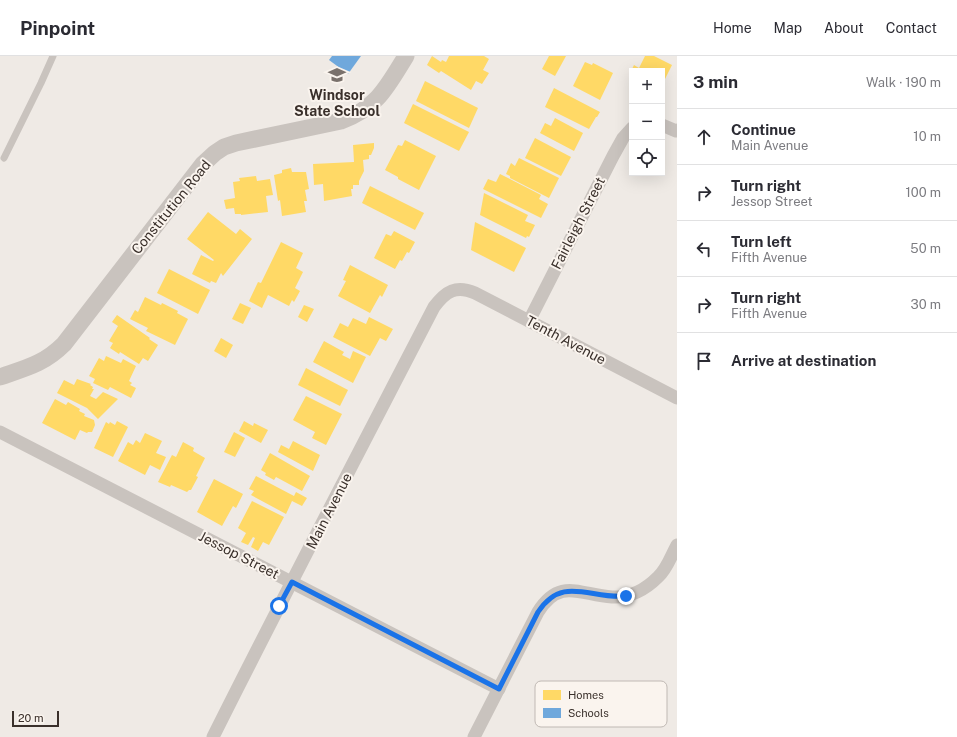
<!DOCTYPE html>
<meta charset="utf-8">
<style>
:root{--surface:#fff;--page:#f7f7f7;--text:#2b2b33;--muted:#7c7c81;--line:#e1e1e2}
body{margin:0;font-family:"Public Sans",sans-serif;background:var(--page);color:var(--text)}
.controls{position:absolute;right:12px;top:12px;display:grid;overflow:hidden;border-radius:0px;box-shadow:0 4px 16px #0002}
.controls button{width:36px;height:36px;display:grid;place-items:center;padding:0;border:0;border-bottom:1px solid var(--line);background:var(--surface);color:var(--text);font:20px sans-serif}
.scale{position:absolute;left:12px;bottom:10px;width:47px;box-sizing:border-box;padding-left:4px;border:2px solid #3a302b;border-top:0;font-size:11px;line-height:14px;white-space:nowrap;color:#3a302b;-webkit-text-stroke:3px #faf4ee;paint-order:stroke}
.stop{position:absolute;width:12px;height:12px;margin:-9px;border:3px solid #1a73e8;border-radius:50%;background:#fff}
.stop.end{background:#1a73e8;border-color:#fff;box-shadow:0 1px 4px #0008}
.list{margin:0;padding:0;list-style:none}
h2{display:flex;justify-content:space-between;align-items:center;height:52px;margin:0;padding:0 16px;font-size:17px}
h2 small{font-size:13px;font-weight:400;color:var(--muted)}
.list li{display:grid;grid-template-columns:26px 1fr auto;gap:12px;align-items:center;box-sizing:border-box;height:56px;padding:0 16px;border-top:1px solid var(--line)}
.list b{display:block;font-size:15px;white-space:nowrap}
.list p{margin:0;font-size:13px;white-space:nowrap;color:var(--muted)}
.list em{font-size:13px;font-style:normal;color:var(--muted)}
.icon{flex:none;width:22px;height:22px;fill:none;stroke:currentColor;stroke-width:2;stroke-linecap:round;stroke-linejoin:round}
.map{position:relative;flex:none;width:677px;height:681px;overflow:hidden}
header{display:flex;align-items:center;gap:24px;box-sizing:border-box;height:56px;padding:0 20px;background:var(--surface);border-bottom:1px solid var(--line)}
header strong{font-size:19px}
nav{display:flex;gap:22px;margin-inline-start:auto;font-size:14px}
main{display:flex}
aside{flex:1;background:var(--surface)}
.map>svg:first-child{display:block}
</style>
<header>
<strong>Pinpoint</strong>
<nav><a>Home</a><a>Map</a><a>About</a><a>Contact</a></nav>
</header>
<main>
<div class="map">
<svg width="677" height="681" viewBox="0 0 677 681">
<rect width="100%" height="100%" fill="#efeae5"/>
<!-- homes -->
<g fill="#ffd966">
<path d="M432 0 441 6 442 4 446 6 449 0H484L489 3 483 14 489 17 482 28 476 25 471 34 441 15 439 17 427 9Z"/>
<path d="M549 0H566L555 20 542 13Z"/>
<path d="M645 0H654L672 9 662 29V15H632V21L629 19 634 9 639 12Z"/>
<path d="M585 6 592 9 593 7 613 17 600 44 573 30Z"/>
<path d="M425 25 478 52 469 72 416 45Z"/>
<path d="M554 32 600 56 597 61H596L589 73 545 51Z"/>
<path d="M413 48 469 76 459 95 404 67Z"/>
<path d="M555 62 583 77 574 95 540 77 545 67 551 70Z"/>
<path d="M535 82 571 101 561 120 525 102Z"/>
<path d="M405 84 436 100 419 134 398 123V121L385 114 398 89 402 90Z"/>
<path d="M374 87V92L371 99H369V103L363 104 364 115 359 125V129H353V133H351L352 140 324 145 323 128 314 129 313 108 354 106 353 89Z"/>
<path d="M519 102 559 122 549 142 510 122V120L506 118 511 107 515 110Z"/>
<path d="M291 112 292 116H306L309 133 305 134 307 145H304L306 156 282 160 280 144 278 145 274 119 282 117V114Z"/>
<path d="M500 118 541 139 539 143 548 148 541 162 483 133 488 123 496 126Z"/>
<path d="M256 120 257 125 270 123 273 139 266 140 268 156 241 159V158H235L234 152 226 153 224 144 235 142 233 126 240 125 239 122Z"/>
<path d="M370 130 424 157 415 174 362 147Z"/>
<path d="M484 137 528 159 525 165 535 169 529 181 527 180 526 182 480 159Z"/>
<path d="M208 156 236 178 240 173 252 183 223 220 221 217 216 227 211 225 210 227 192 218 201 199 213 205 214 204 187 183Z"/>
<path d="M475 166 526 192 514 216 471 194Z"/>
<path d="M394 175 415 186 409 197 407 196 402 205 400 204 395 213 374 202 386 178 391 180Z"/>
<path d="M281 186 303 197 296 212 303 216 295 232 300 235 294 246 292 244 289 250 268 239 262 252 249 245 258 226 261 227Z"/>
<path d="M350 209 388 229 382 241 380 239 370 257 338 240 346 225 343 224Z"/>
<path d="M169 213 210 234 198 258 157 237Z"/>
<path d="M145 241 161 249 162 247 178 255 177 257 188 263 175 289 146 275 148 272 130 263 135 254 138 256Z"/>
<path d="M240 247 251 252 243 268 232 263Z"/>
<path d="M304 249 314 253 307 266 298 261Z"/>
<path d="M117 259 150 282 149 283 158 289 148 305 143 302 139 308 120 296 119 298 110 292 113 287 109 285 118 270 112 266Z"/>
<path d="M369 261 393 273 386 285 380 282 370 300 333 281 340 267 348 271 353 262 366 268Z"/>
<path d="M221 282 233 289 226 302 214 295Z"/>
<path d="M324 285 344 296 342 299 350 303 353 295 366 301 353 327 313 306Z"/>
<path d="M106 300 121 307 123 303 136 310 129 325 132 327 130 329 136 332 131 342 110 331 108 334 93 327 95 323 89 320 99 302 104 305Z"/>
<path d="M306 312 348 334 340 350 298 329Z"/>
<path d="M77 323 91 328 90 329 93 331 92 333H94L90 340 96 343 103 336 118 343 98 363 87 352 57 337 64 324 74 329Z"/>
<path d="M306 340 342 358 326 389 312 382 315 376 293 364Z"/>
<path d="M55 343 66 349 68 346 80 353 79 355 85 358 84 360 94 364 95 369 92 376H88L87 377 80 374 75 384 42 367Z"/>
<path d="M117 365 128 371 113 401 94 392 106 366 109 368 110 366 115 369Z"/>
<path d="M244 365 253 370 254 367 268 374 261 387 239 375Z"/>
<path d="M234 376 245 382 235 401 224 396Z"/>
<path d="M145 377 162 385 156 397 166 401 160 414 150 409 145 419 118 405 128 386 133 389 136 384 140 387Z"/>
<path d="M293 385 320 399 313 415 278 396 281 389 289 393Z"/>
<path d="M183 386 194 392 193 395 205 402 196 420 198 421 191 434H189L187 436 171 429 170 431 158 426 172 399 176 401Z"/>
<path d="M270 397 310 420 302 435 276 421 274 424 265 419 266 417 261 414Z"/>
<path d="M256 420 294 440 296 436 307 442 302 450 292 445 286 458 251 439 254 435 249 433Z"/>
<path d="M214 423 243 438 236 452 233 450 222 470 197 456Z"/>
<path d="M252 445 284 461 269 489 263 486 258 495 251 491 255 482 253 481 248 489 241 486 246 477 238 472Z"/>
</g>
<!-- schools -->
<path fill="#6fa8dc" d="M332 0H361L348 18 329 4Z"/>
<g fill="none" stroke-linecap="round" stroke-linejoin="round">
<!-- service -->
<path stroke="#c9c3be" stroke-width="7" d="M4 102 41 27 53 0"/>
<!-- minor -->
<g stroke="#c9c3be" stroke-width="13">
<path d="M662 69 676 75 677 74"/>
<path d="M529 265 613 100 623 82 632 72"/>
<path d="M0 376 499 633"/>
<path d="M213 681C285 537 360 394 434 251 446 235 456 229 475 237L677 342"/>
<path d="M474 681 538 556C560 521 580 539 612 541 630 542 646 533 658 521 667 513 671 500 677 489"/>
</g>
<!-- tertiary -->
<path stroke="#c9c3be" stroke-width="17" d="M0 321C26 312 44 308 64 288L203 108 215 97 224 91 236 87 341 65C377 52 387 31 406 0"/>
</g>
<g fill="none" stroke-linecap="round" stroke-linejoin="round">
<!-- route -->
<path stroke="#1a73e8" stroke-width="5" d="M279 550 292 526 499 633 538 556C563 518 591 544 626 540"/>
</g>
<!-- icons -->
<defs>
<g id="school-bare" transform="scale(1.38)"><path d="M0-5L7-2L0 1L-7-2ZM-4 1L0 2.5L4 1V4Q0 6-4 4Z" fill="#79716c" stroke="#faf4ee" stroke-width="2.5" paint-order="stroke"/></g>
</defs>
<g fill-rule="evenodd">
<use href="#school-bare" x="337" y="19"/>
</g>
<g text-anchor="middle" stroke-width="4" stroke-linejoin="round" paint-order="stroke">
<!-- poi labels -->
<g font-size="14" font-weight="bold" fill="#3a302b" stroke="#faf4ee">
<text x="337" y="44">Windsor<tspan x="337" dy="16">State School</tspan></text>
</g>
<!-- street labels -->
<g font-size="14" fill="#3a302b" stroke="#faf4ee">
<text transform="translate(171 151) rotate(-51)" y="5">Constitution Road</text>
<text transform="translate(578 167) rotate(-63)" y="5">Fairleigh Street</text>
<text transform="translate(566 284) rotate(28)" y="5">Tenth Avenue</text>
<text transform="translate(329 455) rotate(-63)" y="5">Main Avenue</text>
<text transform="translate(239 499) rotate(27)" y="5">Jessop Street</text>
</g>
</g>
<!-- legend -->
<rect x="535" y="625" width="132" height="46" rx="6" fill="#faf4ee" stroke="#c0b9b4" stroke-width="1"/>
<rect x="543" y="634" width="18" height="10" fill="#ffd966"/>
<rect x="543" y="652" width="18" height="10" fill="#6fa8dc"/>
<g font-size="11" fill="#3a302b">
<text x="568" y="643">Homes</text>
<text x="568" y="661">Schools</text>
</g>
</svg>
<div class="controls">
<button>+</button>
<button>−</button>
<button><svg class="icon" aria-label="locate" viewBox="0 0 24 24"><circle cx="12" cy="12" r="6"/><path d="M12 2v4M12 18v4M2 12h4M18 12h4"/></svg></button>
</div>
<div class="scale">20 m</div>
<div class="stop" style="left:279px;top:550px"></div>
<div class="stop end" style="left:626px;top:540px"></div>
</div>
<aside>
<h2>3 min<small>Walk · 190 m</small></h2>
<ul class="list">
<li><svg class="icon" aria-label="ahead" viewBox="0 0 24 24"><path d="M12 20V5M6 11l6-6 6 6"/></svg><div><b>Continue</b><p>Main Avenue</p></div><em>10 m</em></li>
<li><svg class="icon" aria-label="right" viewBox="0 0 24 24"><path d="M7 20v-9h11M14 6l5 5-5 5"/></svg><div><b>Turn right</b><p>Jessop Street</p></div><em>100 m</em></li>
<li><svg class="icon" aria-label="left" viewBox="0 0 24 24"><path d="M17 20v-9H6M10 6l-5 5 5 5"/></svg><div><b>Turn left</b><p>Fifth Avenue</p></div><em>50 m</em></li>
<li><svg class="icon" aria-label="right" viewBox="0 0 24 24"><path d="M7 20v-9h11M14 6l5 5-5 5"/></svg><div><b>Turn right</b><p>Fifth Avenue</p></div><em>30 m</em></li>
<li><svg class="icon" aria-label="arrive" viewBox="0 0 24 24"><path d="M6 21V4h12l-3 4 3 4H6"/></svg><div><b>Arrive at destination</b></div></li>
</ul>
</aside>
</main>
